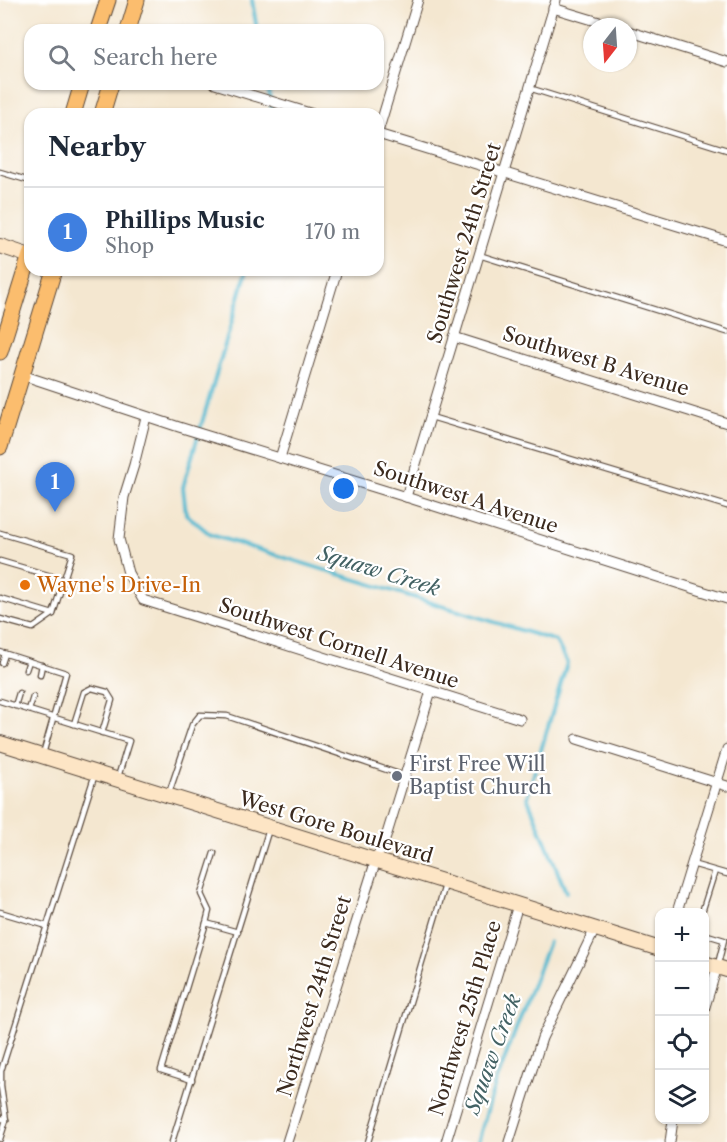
<!DOCTYPE html>
<meta charset="utf-8">
<style>
:root{--surface:#fff;--page:#f6f6f7;--text:#1f2937;--muted:#747a83;--line:#e0e1e3;--accent:#0b8043}
body{margin:0;font-family:"Libre Caslon Text",serif;background:var(--page);color:var(--text)}
.controls{position:absolute;right:18px;bottom:18px;display:grid;overflow:hidden;border-radius:12px;box-shadow:0 2px 4px #0004}
.controls button{width:54px;height:54px;display:grid;place-items:center;padding:0;border:0;border-bottom:2px solid var(--line);background:var(--surface);color:var(--text);font:30px sans-serif}
.compass{position:absolute;left:583px;top:18px;width:54px;height:54px;border-radius:50%;background:var(--surface);box-shadow:0 2px 4px #0004;rotate:197deg}
.you{position:absolute;left:344px;top:489px;width:21px;height:21px;margin:-15px;border:4px solid #fff;border-radius:50%;background:#1a73e8;box-shadow:0 0 0 9px #1a73e833}
.badge{display:grid;place-items:center;width:39px;height:39px;border-radius:50%;background:var(--accent);color:#fff;font-size:20px;font-weight:700}
.pin{position:absolute;translate:-50% -50px;filter:drop-shadow(0 2px 3px #0008)}
.pin::after{content:'';position:absolute;top:32px;width:21px;height:18px;background:inherit;clip-path:polygon(0 0,100% 0,50% 100%)}
.list{margin:0;padding:0;list-style:none}
h2{display:flex;justify-content:space-between;align-items:center;height:78px;margin:0;padding:0 24px;font-size:26px}
h2 small{font-size:20px;font-weight:400;color:var(--muted)}
.list li{display:grid;grid-template-columns:39px 1fr auto;gap:18px;align-items:center;box-sizing:border-box;height:90px;padding:0 24px;border-top:2px solid var(--line)}
.list b{display:block;font-size:22px;white-space:nowrap}
.list p{margin:0;font-size:20px;white-space:nowrap;color:var(--muted)}
.list em{font-size:20px;font-style:normal;color:var(--muted)}
.icon{flex:none;width:33px;height:33px;fill:none;stroke:currentColor;stroke-width:2;stroke-linecap:round;stroke-linejoin:round}
.map{position:relative;flex:none;width:727px;height:1142px;overflow:hidden}
.search{position:absolute;background:var(--surface);box-shadow:0 2px 4px #0004;left:24px;top:24px;width:360px;height:66px;display:flex;align-items:center;gap:15px;box-sizing:border-box;padding:0 21px;border-radius:18px;color:var(--muted);font-size:22px}
.panel{position:absolute;background:var(--surface);box-shadow:0 2px 4px #0004;left:24px;top:108px;width:360px;height:168px;border-radius:18px}
.map>svg:first-child{display:block}
</style>
<div class="map">
<svg width="727" height="1142" viewBox="0 0 727 1142">
<rect width="100%" height="100%" fill="#fff"/>
<filter id="ink" filterUnits="userSpaceOnUse"><feTurbulence type="fractalNoise" baseFrequency=".0167" numOctaves="2"/><feDisplacementMap in="SourceGraphic" scale="12" xChannelSelector="R" yChannelSelector="G"/><feConvolveMatrix kernelMatrix="1 2 1 2 8 2 1 2 1" color-interpolation-filters="sRGB"/></filter>
<filter id="wash" filterUnits="userSpaceOnUse"><feTurbulence type="fractalNoise" baseFrequency=".008" numOctaves="4" result="noise"/><feDisplacementMap in="SourceGraphic" scale="24" xChannelSelector="R" yChannelSelector="G"/><feGaussianBlur stdDeviation="1.35" result="paint"/><feColorMatrix in="noise" values="0 0 0 0 0 0 0 0 0 0 0 0 0 0 0 0 0 1.4 0 .05"/><feComposite in="paint" operator="in"/></filter>
<g filter="url(#wash)">
<rect width="100%" height="100%" fill="#f4e7d0"/>
<g fill="none" stroke-linecap="round" stroke-linejoin="round">
<!-- stream -->
<g stroke="#50b7ce" stroke-width="4">
<path d="M252 0 257 30"/>
<path d="M267 84 273 114"/>
<path d="M247 270 183 487 186 514 211 535 556 641 567 663 527 797 566 892"/>
<path d="M478 1142 494 1087 549 942"/>
</g>
</g>
</g>
<g filter="url(#ink)">
<g fill="none" stroke-linecap="round" stroke-linejoin="round">
<!-- lane casing -->
<g stroke="#574639" stroke-width="7">
<g id="lane">
<path d="M529 88 727 150"/>
<path d="M0 172 30 181"/>
<path d="M479 255 727 332"/>
<path d="M431 417 727 506"/>
<path d="M0 533 72 554 53 614 33 628 0 619"/>
<path d="M0 561 65 580"/>
<path d="M0 598 53 614"/>
<path d="M0 652 66 673 43 754"/>
<path d="M2 663 5 654"/>
<path d="M26 670 29 661"/>
<path d="M40 675 42 665"/>
<path d="M0 701 129 741 118 777"/>
<path d="M15 706 19 693"/>
<path d="M29 710 33 697"/>
<path d="M74 724 84 692 92 688 107 692 112 700 102 733"/>
<path d="M169 793 192 725 200 715 227 716 405 776"/>
<path d="M692 864 727 874"/>
<path d="M0 912 47 926"/>
<path d="M702 912 715 871"/>
<path d="M206 923 209 911 201 894 214 853"/>
<path d="M704 934 724 940 718 964"/>
<path d="M192 1080 161 1070 206 923 238 932"/>
<path d="M0 1086 1 1087 6 1120"/>
<path d="M1 1087V1071L95 774"/>
<path d="M0 1118 6 1120 0 1139"/>
<path d="M172 1142 269 829"/>
<path d="M368 1142 445 885"/>
</g>
</g>
<!-- street casing -->
<g stroke="#574639" stroke-width="11">
<g id="street">
<path d="M553 8 616 27"/>
<path d="M628 31 727 62"/>
<path d="M215 84 313 114"/>
<path d="M378 132 418 0"/>
<path d="M378 134 727 241"/>
<path d="M454 337 727 423"/>
<path d="M22 375 179 427 406 497 727 599"/>
<path d="M146 417 134 465 124 497 119 539 128 573 143 600 520 719"/>
<path d="M280 458 337 270"/>
<path d="M406 497 556 0"/>
<path d="M577 739 727 786"/>
<path d="M677 912 727 749"/>
<path d="M704 1010 717 967"/>
<path d="M287 1142 376 860 386 837 431 691"/>
<path d="M446 1142 518 905"/>
<path d="M509 1142 542 1038 595 929"/>
<path d="M670 1142 673 1120"/>
</g>
</g>
<!-- secondary casing -->
<g stroke="#574639" stroke-width="16">
<g id="secondary">
<path d="M0 246 30 256"/>
<path d="M0 743 660 949"/>
<path d="M704 963 727 970"/>
</g>
</g>
<!-- primary casing -->
<g stroke="#574639" stroke-width="17">
<g id="primary">
<path d="M98 30 108 0"/>
<path d="M128 30 137 0"/>
<path d="M73 114 82 84"/>
<path d="M102 114 111 84"/>
<path d="M0 352 30 255"/>
<path d="M0 447 54 270"/>
</g>
</g>
<!-- lane -->
<use href="#lane" stroke="#fff" stroke-width="4.5"/>
<!-- street -->
<use href="#street" stroke="#fff" stroke-width="9"/>
<!-- secondary -->
<use href="#secondary" stroke="#fde5c5" stroke-width="14"/>
<!-- primary -->
<use href="#primary" stroke="#fbbd6e" stroke-width="15"/>
</g>
</g>
<!-- markers -->
<circle fill="#e8710a" stroke="#fff" stroke-width="2" cx="25" cy="585" r="6"/>
<circle fill="#6b7280" stroke="#fff" stroke-width="2" cx="397" cy="776" r="6"/>
<g text-anchor="middle" stroke-width="4.5" stroke-linejoin="round" paint-order="stroke">
<!-- street labels -->
<g font-size="20" fill="#3b2a1e" stroke="#fff">
<text transform="translate(464 243) rotate(-73)" y="7">Southwest 24th Street</text>
<text transform="translate(596 361) rotate(17)" y="7">Southwest B Avenue</text>
<text transform="translate(466 497) rotate(18)" y="7">Southwest A Avenue</text>
<text transform="translate(339 643) rotate(18)" y="7">Southwest Cornell Avenue</text>
<text transform="translate(336 827) rotate(17)" y="7">West Gore Boulevard</text>
<text transform="translate(314 996) rotate(-73)" y="7">Northwest 24th Street</text>
<text transform="translate(465 1018) rotate(-73)" y="7">Northwest 25th Place</text>
</g>
<!-- food labels -->
<g font-size="20" fill="#c56008" stroke="#fff" text-anchor="start">
<text x="37" y="592">Wayne's Drive-In</text>
</g>
<!-- worship labels -->
<g font-size="20" fill="#5b616d" stroke="#fff" text-anchor="start">
<text x="409" y="771">First Free Will<tspan x="409" dy="23">Baptist Church</tspan></text>
</g>
<!-- water labels -->
<g font-size="21" font-style="italic" fill="#436264" stroke="#fff">
<text transform="translate(379 571) rotate(17)" y="7">Squaw Creek</text>
<text transform="translate(493 1054) rotate(-70)" y="7">Squaw Creek</text>
</g>
</g>
</svg>
<div class="controls">
<button>+</button>
<button>−</button>
<button><svg class="icon" aria-label="locate" viewBox="0 0 24 24"><circle cx="12" cy="12" r="6"/><path d="M12 2v4M12 18v4M2 12h4M18 12h4"/></svg></button>
<button><svg class="icon" aria-label="layers" viewBox="0 0 24 24"><path d="M12 4l9 5-9 5-9-5zM3 14l9 5 9-5"/></svg></button>
</div>
<svg class="compass" viewBox="-18 -18 36 36"><path d="M0-13l5 13h-10z" fill="#e53935"/><path d="M0 13l5-13h-10z" fill="#747a83"/></svg>
<div class="you"></div>
<div class="pin badge" style="left:55px;top:512px;background:#3f7fe0">1</div>
<div class="search"><svg class="icon" aria-label="search" viewBox="0 0 24 24"><circle cx="10" cy="10" r="6"/><path d="M15 15l6 6"/></svg>Search here</div>
<section class="panel">
<h2>Nearby<small></small></h2>
<ul class="list">
<li><span class="badge" style="background:#3f7fe0">1</span><div><b>Phillips Music</b><p>Shop</p></div><em>170 m</em></li>
</ul>
</section>
</div>
